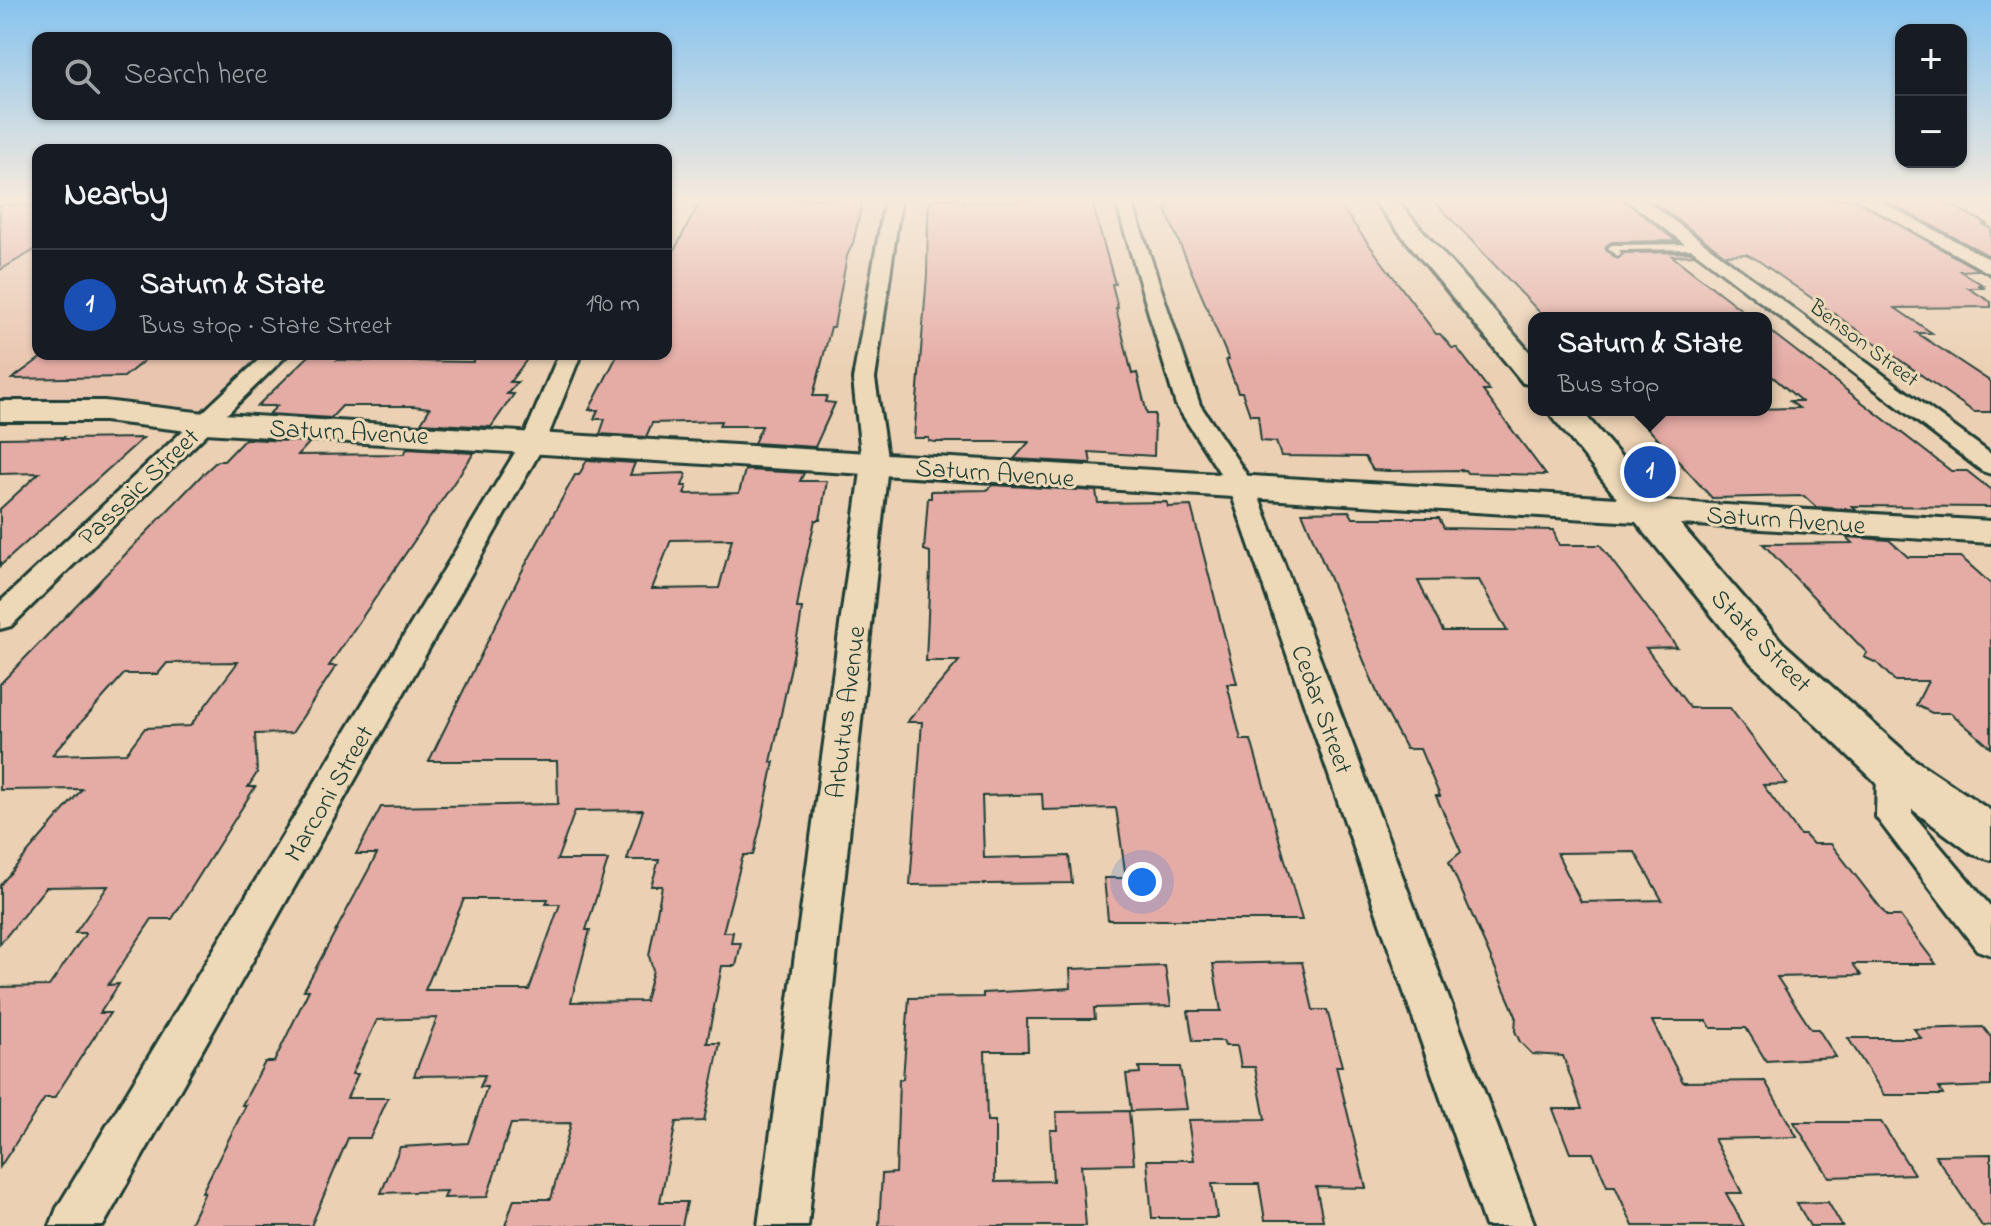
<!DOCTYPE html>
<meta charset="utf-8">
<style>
:root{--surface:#171b24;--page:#242831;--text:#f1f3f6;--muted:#9ea1a6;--line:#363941;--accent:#7c3aed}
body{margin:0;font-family:"Indie Flower",sans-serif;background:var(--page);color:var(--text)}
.controls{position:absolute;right:24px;top:24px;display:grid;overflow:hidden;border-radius:16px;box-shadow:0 2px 6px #0004}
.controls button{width:72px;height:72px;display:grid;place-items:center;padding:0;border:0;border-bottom:2px solid var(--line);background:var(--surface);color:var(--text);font:40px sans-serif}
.you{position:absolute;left:1142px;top:882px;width:28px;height:28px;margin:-20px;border:6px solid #fff;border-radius:50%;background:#1a73e8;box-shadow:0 0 0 12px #1a73e833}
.badge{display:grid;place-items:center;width:52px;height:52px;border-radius:50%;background:var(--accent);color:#fff;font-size:26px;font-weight:700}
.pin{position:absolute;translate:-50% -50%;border:4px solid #fff;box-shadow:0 2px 8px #0006}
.popup{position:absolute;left:1528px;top:312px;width:244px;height:104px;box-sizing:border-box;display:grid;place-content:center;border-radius:16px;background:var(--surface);filter:drop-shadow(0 2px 6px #0005);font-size:26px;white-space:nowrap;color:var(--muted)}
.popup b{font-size:30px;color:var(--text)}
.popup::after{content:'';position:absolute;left:50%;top:100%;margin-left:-16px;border:16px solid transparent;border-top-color:var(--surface)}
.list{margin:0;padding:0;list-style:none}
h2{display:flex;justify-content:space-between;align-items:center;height:104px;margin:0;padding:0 32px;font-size:34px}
h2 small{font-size:26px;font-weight:400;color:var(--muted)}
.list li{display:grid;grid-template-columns:52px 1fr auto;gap:24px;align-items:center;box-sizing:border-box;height:112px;padding:0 32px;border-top:2px solid var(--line)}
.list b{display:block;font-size:30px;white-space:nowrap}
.list p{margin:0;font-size:26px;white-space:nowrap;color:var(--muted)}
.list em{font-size:26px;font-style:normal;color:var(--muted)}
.icon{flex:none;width:44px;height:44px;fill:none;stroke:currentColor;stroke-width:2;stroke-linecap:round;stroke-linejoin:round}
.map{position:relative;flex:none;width:1991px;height:1226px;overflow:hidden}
.search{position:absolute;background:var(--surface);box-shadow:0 2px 6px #0004;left:32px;top:32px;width:640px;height:88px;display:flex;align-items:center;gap:20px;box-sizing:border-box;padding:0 28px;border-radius:16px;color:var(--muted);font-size:30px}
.panel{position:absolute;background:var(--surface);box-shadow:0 2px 6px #0004;left:32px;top:144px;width:640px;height:216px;border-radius:16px}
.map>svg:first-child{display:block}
</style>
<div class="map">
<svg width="1991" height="1226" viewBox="0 0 1991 1226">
<rect width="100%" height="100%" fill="#ebd0b3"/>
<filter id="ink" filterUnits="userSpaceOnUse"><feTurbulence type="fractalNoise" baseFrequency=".0125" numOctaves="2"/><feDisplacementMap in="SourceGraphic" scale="16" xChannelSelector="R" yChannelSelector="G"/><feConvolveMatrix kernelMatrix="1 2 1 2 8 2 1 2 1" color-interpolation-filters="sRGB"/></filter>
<g filter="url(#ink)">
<!-- built -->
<path fill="#e9c5af" d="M0 199H38V354H261L199 411 69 402H0Z"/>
<!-- building -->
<g fill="#e5aba5" stroke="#1f3d34" stroke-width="2" fill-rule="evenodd">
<path d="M706 199H863L853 243 847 256 834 327H831L813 396H827L825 402 835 403 815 447 754 443 762 426H719L721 421 652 423 646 437 600 434 605 419H594L598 410H589L618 354H666V278L672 262H668L701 200Z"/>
<path d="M936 199H964L963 202 1091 199 1115 284H1112L1118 308H1116L1132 374 1137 373 1147 414H1155L1154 456 1089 452 1091 463 1014 459 1029 442H935L929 441V438H914L927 275 928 213 930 201Z"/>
<path d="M1164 199H1335L1436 334H1440L1452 348H1457L1490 391H1483L1546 475 1467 473 1465 470 1388 471 1373 470 1365 457 1281 456 1276 442 1261 441 1258 415H1250L1242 392H1238L1226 360H1229L1165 209H1168Z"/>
<path d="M1432 199H1623L1676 241 1612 242 1606 246V250L1617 259 1624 253 1691 252 1695 255 1672 256 1752 318H1545Z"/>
<path d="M1649 199H1854L1978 270 1960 271 1983 285H1978L1985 288H1968L1991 302V307L1895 308 1932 333H1917L1991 382V412H1974L1756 259 1746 254 1725 255Z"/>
<path d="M1882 199H1939L1988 224H1982L1991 228V257Z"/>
<path d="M0 205H38V248L0 270Z"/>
<path d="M1766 328 1951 471H1967L1991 490V507L1852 506 1857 510 1816 507 1804 496 1712 498 1632 411 1799 408 1790 401H1801L1766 371Z"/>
<path d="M46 354H152L124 377 12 379Z"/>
<path d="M311 354H342L337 360 473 362 478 354H531L510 382H518L507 394H514L491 427 421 423 430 408 413 406H342L331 418 269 414 277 406H257Z"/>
<path d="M0 438 64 437 62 439 143 438 0 566V509L39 473 0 474Z"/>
<path d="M245 439 310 442 298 455 404 454 407 449 474 453 329 666H336L292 733 255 734 257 773 248 787H255L172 919H152L108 985 119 984 100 1013H110L54 1098H45L0 1167V987L49 986 86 933H75L108 886 46 887 0 944V885L82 789 0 790V684L201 476 217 461H224ZM238 662 190 726 145 728 126 753 52 755 124 674H158L167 663Z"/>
<path d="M587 460 635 463 630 475 684 473 686 475 682 486H687L684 494 739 493 745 470 804 473 800 481H827L820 520H815L802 578 797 608H802L800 623 771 762H774L761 824 753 855H744L742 859 723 932H733L731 943H741L736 966H722L707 1043H720L704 1121 676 1122 660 1202H687L682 1226H505L514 1199H551L571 1123 511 1124 487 1197 444 1198 447 1191 381 1193 400 1147 468 1143 487 1087H480L485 1075 414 1076 437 1018 377 1020 352 1074H358L347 1098H388L370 1138H348L311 1226H189L205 1192H202L246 1105H242L265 1062H274L309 990H304L377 854H356L381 807 558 804 557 761H429L521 573 575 475H579ZM732 539 719 588 652 589 671 540ZM643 810 627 860H659L651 886H662L649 956 653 970 645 1001 571 1002 590 930H586L608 860H557L575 811ZM464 899H548L546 904H560L529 990H425Z"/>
<path d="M992 485 1096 491 1098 503 1167 502 1168 507 1191 506 1237 684H1227L1241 740H1251L1302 920H1108L1104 878H1126L1116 808 1043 810 1042 794 982 796 984 858 1069 856 1072 883 910 885 922 722H907L959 661H926L930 570V552L924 550 928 498H931V491L987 490Z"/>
<path d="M1349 511 1353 518H1439L1444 528 1553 530 1559 545H1600L1677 647 1646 648 1690 708H1730L1787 784 1763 785 1800 835H1805L1813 844H1831L1887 916H1900L1936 964H1853L1861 975 1777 977 1811 1029H1818L1836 1057 1766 1061 1746 1028H1711L1707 1021H1652L1683 1082 1765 1081 1797 1137 1714 1139 1742 1193H1726L1744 1226H1633L1615 1186H1607L1593 1153H1570L1553 1109H1582L1563 1056 1532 1054 1520 1042 1515 1031 1516 1016 1449 862 1461 852 1436 796H1440L1420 749H1406L1381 702 1302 512ZM1479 580 1507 631H1443L1418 581ZM1635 852 1662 900 1581 902 1557 853Z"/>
<path d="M1846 537 1889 540 1908 557H1961L1991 584V748L1951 713H1932L1916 705 1928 681H1895L1877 663 1864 657 1867 653 1763 544 1852 543Z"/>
<path d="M1302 962 1313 1010H1327L1342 1066H1336L1366 1188 1316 1187 1323 1220H1265L1259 1184H1212L1217 1218H1152L1147 1160H1194L1188 1120 1265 1119 1255 1067H1241L1237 1046H1225L1223 1041H1193L1188 1011H1221L1213 964Z"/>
<path d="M1165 966 1171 1006 1094 1008 1095 1019H1027L1028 1051H985L987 1121H995V1182L1053 1181 1050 1130H1057L1056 1112 1129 1111 1134 1164 1081 1165 1086 1226H879L882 1174 896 1173 899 1079H903L909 998 983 997V993L1071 988 1070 969Z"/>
<path d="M1983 1027 1991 1037V1086L1939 1088 1943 1095H1884L1848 1038H1921L1914 1029Z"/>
<path d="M1139 1067H1180L1187 1109 1131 1111 1126 1074 1140 1073Z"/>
<path d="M1794 1122H1881L1914 1174 1829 1177Z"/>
<path d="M1991 1154V1226H1982L1935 1155Z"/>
<path d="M1828 1202 1842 1226H1810L1797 1203Z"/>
</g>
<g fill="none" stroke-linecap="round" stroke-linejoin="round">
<!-- lane casing -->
<g stroke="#1f3d34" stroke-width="6">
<path id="lane" d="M1698 244 1701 245V249L1619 250 1621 253 1617 256 1608 248 1612 245Z"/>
</g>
<!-- street casing -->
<g stroke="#1f3d34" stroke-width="6">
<g id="street">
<path d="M885 199H901L875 379 888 464 808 1226H758L862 464 853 379Z"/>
<path d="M1115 199H1131L1200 405 1255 487 1535 1226H1485L1229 487 1176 405Z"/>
<path d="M1626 199H1644L1991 454V474L1982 471Z"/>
<path d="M1857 199H1876L1991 260V274Z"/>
<path d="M265 354H288L11 626 0 629V602Z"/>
<path d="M559 354H581L546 441 103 1226H50L57 1208 522 441Z"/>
<path d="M1895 758 1907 762 1913 771 1912 813 1991 907V955L1977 950 1876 817 1877 771 1883 762Z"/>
</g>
</g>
<!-- secondary casing -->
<g stroke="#1f3d34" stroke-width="6">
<g id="secondary">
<path d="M1372 199H1395L1534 357V385L1523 383Z"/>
<path d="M0 401H104L205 413 1617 498 1547 410H1581L1659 501 1991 521V543L1680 524 1783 643 1912 758 1991 811V860L1972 854 1878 784 1751 663 1636 522 205 433 104 421H0Z"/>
</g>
</g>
<!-- lane -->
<use href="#lane" fill="#edd9b7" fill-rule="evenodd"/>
<!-- street -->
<use href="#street" fill="#edd9b7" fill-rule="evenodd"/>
<!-- secondary -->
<use href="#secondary" fill="#edd9b7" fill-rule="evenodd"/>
</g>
</g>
<!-- sky -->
<linearGradient id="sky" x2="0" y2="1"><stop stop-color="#87c3ef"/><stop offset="0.54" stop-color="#f6eadd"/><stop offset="1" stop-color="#f6eadd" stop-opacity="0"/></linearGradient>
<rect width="1991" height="370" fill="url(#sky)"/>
<g text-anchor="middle" stroke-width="6" stroke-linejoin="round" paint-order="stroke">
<!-- far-street labels -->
<g font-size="22" fill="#1f3d34" stroke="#edd9b7">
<text transform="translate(1865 342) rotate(37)" y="8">Benson Street</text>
</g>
<!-- street labels -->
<g font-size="26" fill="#1f3d34" stroke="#edd9b7">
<text transform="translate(349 431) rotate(3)" y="9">Saturn Avenue</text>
<text transform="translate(995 472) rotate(4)" y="9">Saturn Avenue</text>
<text transform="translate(138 486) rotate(-44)" y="9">Passaic Street</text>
<text transform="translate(1786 519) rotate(4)" y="9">Saturn Avenue</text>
<text transform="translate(1762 640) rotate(46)" y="9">State Street</text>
<text transform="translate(1323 709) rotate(70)" y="9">Cedar Street</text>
<text transform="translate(845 712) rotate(-83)" y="9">Arbutus Avenue</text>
<text transform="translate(328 793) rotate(-60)" y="9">Marconi Street</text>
</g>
</g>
</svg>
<div class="controls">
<button>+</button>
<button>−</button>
</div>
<div class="you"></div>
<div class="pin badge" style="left:1650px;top:472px;background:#1a4fb4">1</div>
<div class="popup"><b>Saturn &amp; State</b>Bus stop</div>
<div class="search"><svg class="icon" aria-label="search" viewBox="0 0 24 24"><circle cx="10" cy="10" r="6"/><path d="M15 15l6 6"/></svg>Search here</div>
<section class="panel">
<h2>Nearby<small></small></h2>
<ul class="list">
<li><span class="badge" style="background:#1a4fb4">1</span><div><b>Saturn &amp; State</b><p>Bus stop · State Street</p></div><em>190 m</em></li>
</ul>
</section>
</div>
